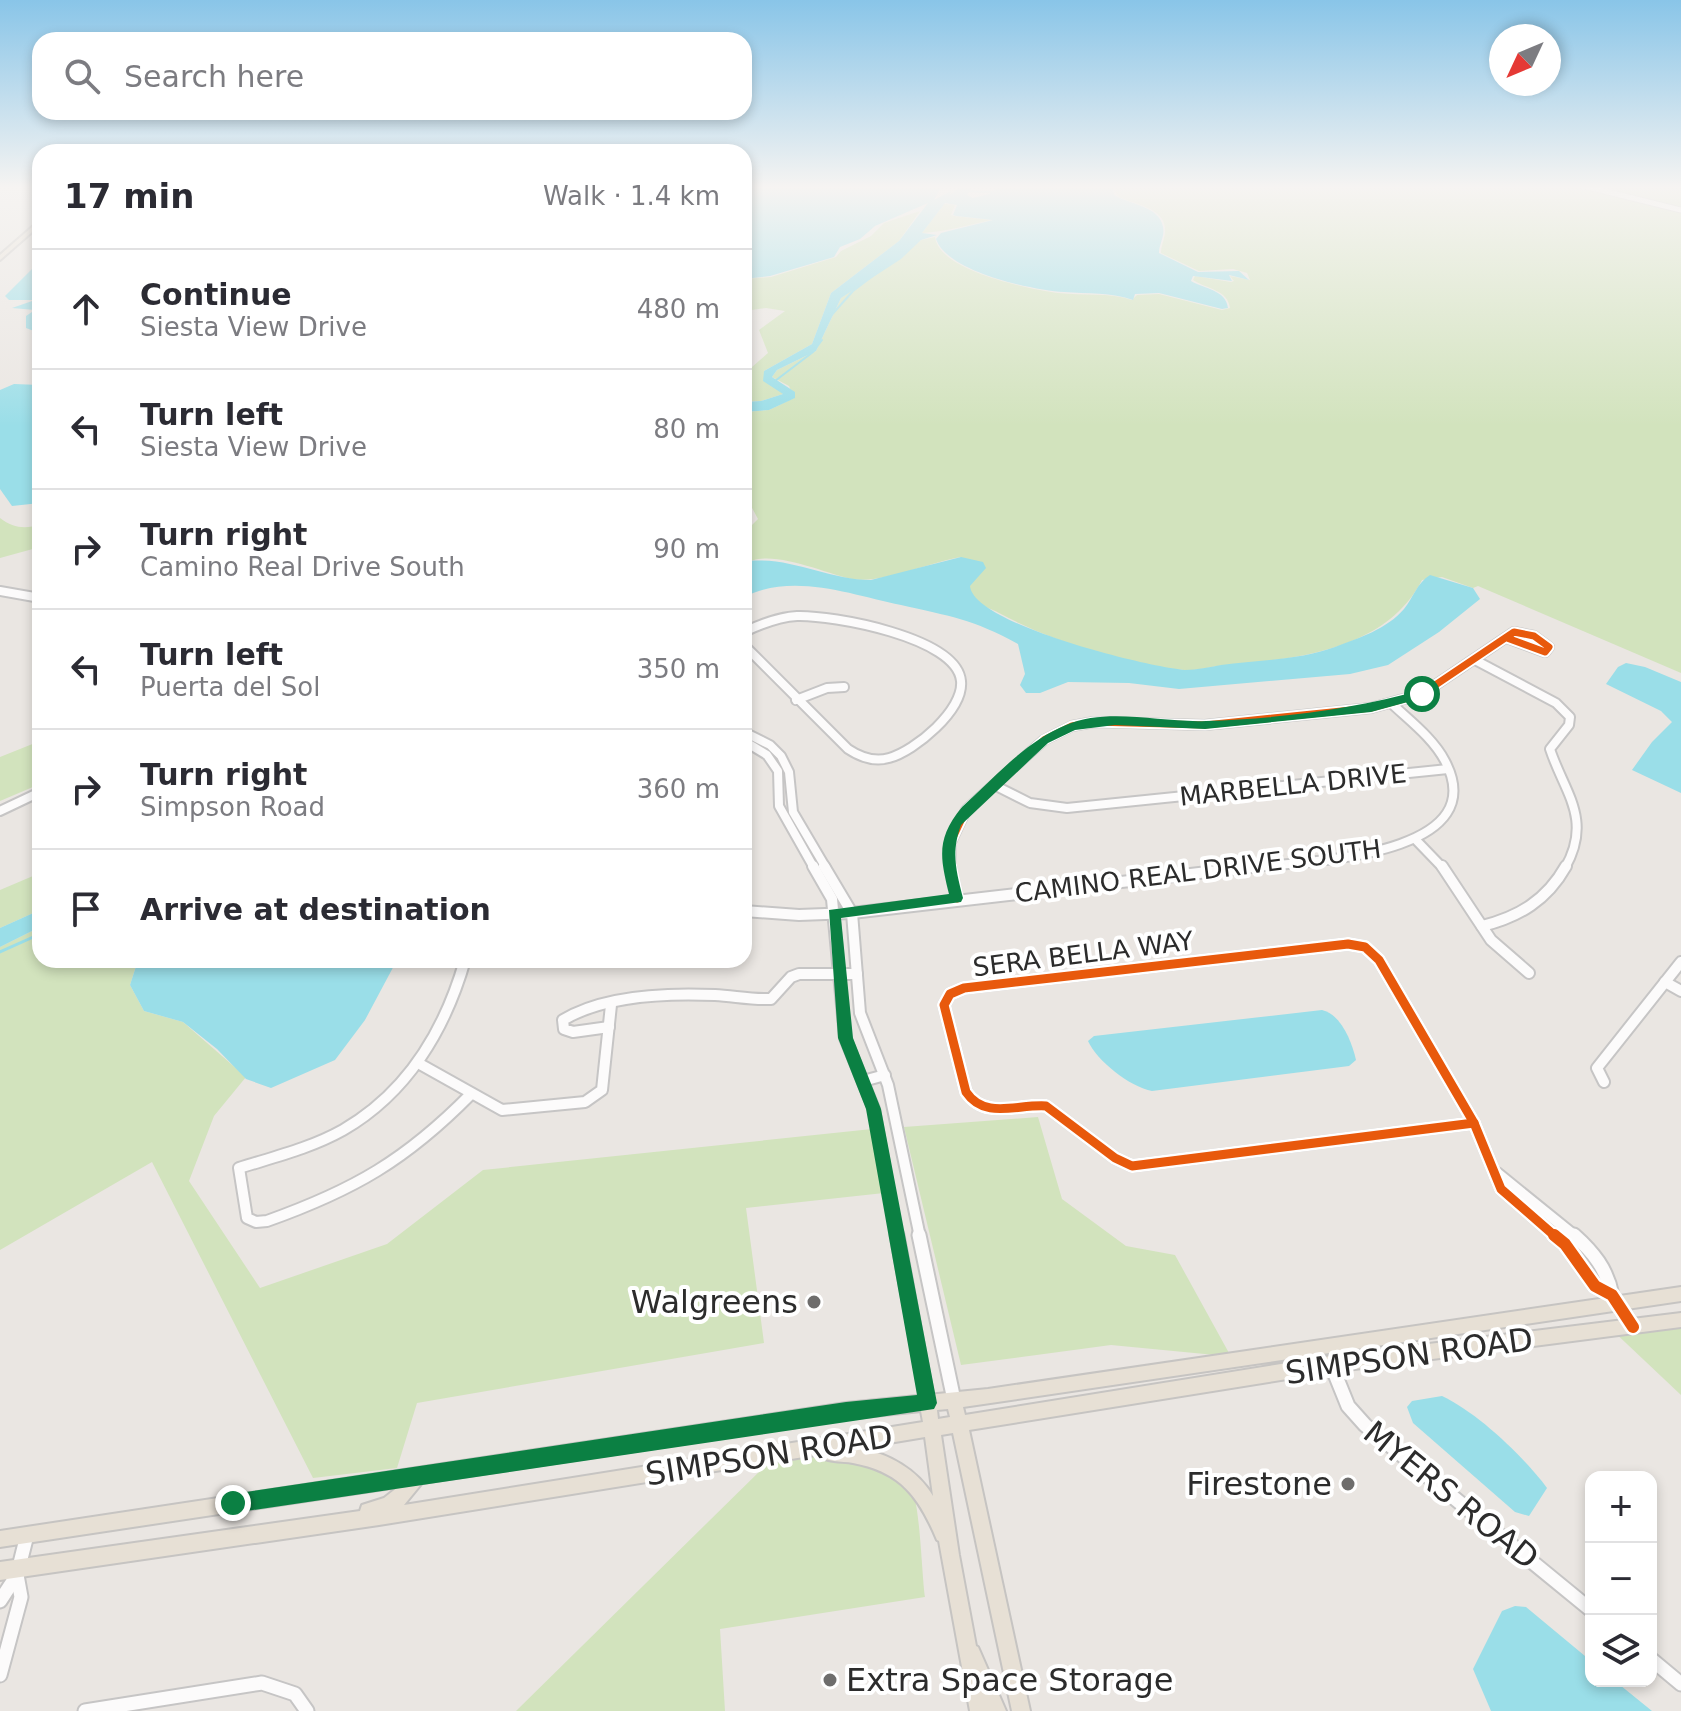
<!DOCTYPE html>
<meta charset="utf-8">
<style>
:root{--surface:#fff;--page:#f7f7f7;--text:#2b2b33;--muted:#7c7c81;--line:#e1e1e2}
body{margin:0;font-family:"DejaVu Sans",sans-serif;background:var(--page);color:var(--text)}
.controls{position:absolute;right:24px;bottom:24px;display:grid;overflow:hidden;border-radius:16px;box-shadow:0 4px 12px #0003}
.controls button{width:72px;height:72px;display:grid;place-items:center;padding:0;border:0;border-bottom:2px solid var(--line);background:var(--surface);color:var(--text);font:40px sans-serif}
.compass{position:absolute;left:1489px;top:24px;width:72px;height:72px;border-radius:50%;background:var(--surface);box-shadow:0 4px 12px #0003;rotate:226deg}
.stop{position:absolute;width:24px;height:24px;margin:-18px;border:6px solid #0b8043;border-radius:50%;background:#fff}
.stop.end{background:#0b8043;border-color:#fff;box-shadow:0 2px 8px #0008}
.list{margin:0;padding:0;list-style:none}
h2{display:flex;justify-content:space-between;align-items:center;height:104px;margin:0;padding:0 32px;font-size:34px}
h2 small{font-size:26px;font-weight:400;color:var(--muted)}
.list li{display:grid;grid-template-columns:52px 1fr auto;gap:24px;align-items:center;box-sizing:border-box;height:120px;padding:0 32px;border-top:2px solid var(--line)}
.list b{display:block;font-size:30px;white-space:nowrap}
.list p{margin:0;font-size:26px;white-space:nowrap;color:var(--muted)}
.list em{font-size:26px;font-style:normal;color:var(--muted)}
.icon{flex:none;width:44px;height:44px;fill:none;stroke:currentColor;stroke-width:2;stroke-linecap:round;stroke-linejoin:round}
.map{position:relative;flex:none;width:1681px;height:1711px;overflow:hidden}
.search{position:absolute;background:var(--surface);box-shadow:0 4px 12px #0003;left:32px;top:32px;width:720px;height:88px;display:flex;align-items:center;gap:20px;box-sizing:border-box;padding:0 28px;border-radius:24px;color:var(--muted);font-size:30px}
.panel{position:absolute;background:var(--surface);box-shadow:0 4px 12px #0003;left:32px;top:144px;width:720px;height:824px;border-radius:24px}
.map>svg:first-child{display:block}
</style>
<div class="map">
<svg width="1681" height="1711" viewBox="0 0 1681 1711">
<rect width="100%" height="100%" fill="#eae6e2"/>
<!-- green -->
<g fill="#d2e3bd">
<path d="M1581 186 1681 211V673L1478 586 1473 588 1442 577 1422 580C1386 650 1297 659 1226 665 1212 666 1198 671 1184 670 1125 665 1049 640 999 613 992 609 983 607 977 602 967 595 965 570 961 557 930 562 882 584 852 579 826 574 767 546 744 565V533L758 519 751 506 744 502V412L769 410 794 398 789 386 772 377 777 370 816 351 841 298 921 240 935 237C939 271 1029 289 1058 293 1083 296 1109 292 1132 300L1137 295 1159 294 1222 310 1230 308C1228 290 1207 289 1193 280L1195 276 1231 282 1234 281 1230 276 1250 280 1247 273 1233 269 1199 271 1161 253C1161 244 1166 237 1165 228 1164 208 1134 204 1119 197L1113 188Z"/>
<path d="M1681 186V209L1588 187Z"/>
<path d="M944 204 955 205 951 215 954 216 991 220C969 225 944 232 922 233Z"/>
<path d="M920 211 899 241 831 293 812 344 764 371 783 394 761 401 744 402V374L768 353 759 330 785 311 766 308 744 311V279L771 277 836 257 841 251 871 236 884 223Z"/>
<path d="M0 518C13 528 24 529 40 525V547L0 558Z"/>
<path d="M40 741V784L0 801V757Z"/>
<path d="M40 873V910L0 928V890Z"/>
<path d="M40 927V960H138L130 985 144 1011 183 1022 246 1077 214 1116 189 1181 260 1288 387 1244 483 1170 872 1129 884 1193 746 1208 764 1343 417 1403 397 1468 313 1478 152 1162 0 1250V947Z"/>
<path d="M1038 1117 1062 1199 1126 1246 1175 1255 1229 1353 1215 1355 1111 1345 961 1365 904 1127Z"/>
<path d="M1681 1314V1395L1609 1327Z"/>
<path d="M820 1454C845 1459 898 1468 912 1491 920 1504 922 1578 925 1597L720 1629 725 1711H516L770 1461Z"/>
</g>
<!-- water -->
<g fill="#9adee8">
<path d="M744 186H942L934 200 953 190 944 200 960 186H973L967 195 973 198 989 194 999 186H1113L1114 195C1128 204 1160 206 1163 227 1165 237 1159 244 1159 253L1198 272 1239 271 1249 280 1229 275 1232 281 1193 276 1191 281C1205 289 1226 290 1228 308L1222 309 1159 293 1135 294 1133 300C1112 292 1087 294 1064 292 1032 290 947 272 936 239L941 233 993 220 956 216 953 215 957 205 945 203 922 233 937 235 921 240 901 259 841 298 816 351 777 370 772 377 795 392V398L769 410 744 412V402L761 401 783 394 763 381 764 371 812 344 831 293 899 241 928 203 875 226 860 239 840 247 834 257 770 276 744 279Z"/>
<path d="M40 261V352L33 347 34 331 26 328V316L35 310 12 308 35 300H9L5 296Z"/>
<path d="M14 384 40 385V503L12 506 0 489V390Z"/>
<path d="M961 557 983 562 986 568 970 586C973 624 1147 667 1185 670 1197 670 1209 667 1221 665 1258 660 1300 660 1335 647 1359 638 1387 629 1404 609 1413 598 1417 583 1430 575L1473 588 1480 599 1439 632 1388 665 1350 674 1179 689 1129 683 1068 682 1040 693H1026L1020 685 1025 674 1018 644C973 619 949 616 901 605 852 595 793 572 744 597V565L749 561C793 557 828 580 871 580Z"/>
<path d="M1626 663 1645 667 1681 682V793L1632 770 1652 742 1672 722 1661 711 1606 684 1618 667Z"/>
<path d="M40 910V927L0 947V928Z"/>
<path d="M138 960H397L365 1020 335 1060 271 1088 246 1079 217 1049 183 1022 144 1011 130 985Z"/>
<path d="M1322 1010C1341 1014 1352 1042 1356 1060L1349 1066 1152 1091C1130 1087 1097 1061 1088 1041L1094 1036Z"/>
<path d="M1442 1396C1478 1413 1523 1456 1547 1488L1529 1516 1515 1512 1413 1423 1407 1407 1412 1401Z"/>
<path d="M1515 1606 1526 1607 1591 1661V1681H1615L1652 1711H1491L1473 1669 1502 1611Z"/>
</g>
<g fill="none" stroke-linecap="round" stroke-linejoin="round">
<!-- stream-far1 -->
<g stroke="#9adee8" stroke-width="2">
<path d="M965 191 993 192"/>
<path d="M936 204 950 195"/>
<path d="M829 318 853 291 882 269"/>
<path d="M775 381 813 352 822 340"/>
</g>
<!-- stream -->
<path stroke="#9adee8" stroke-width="3" d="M0 952 40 934"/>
<!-- minor-far3 casing -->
<g stroke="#c6c5c5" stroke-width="7">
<path id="minor-far3" d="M1584 186 1681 210"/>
</g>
<!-- minor-far2 casing -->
<g stroke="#c6c5c5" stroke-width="12">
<g id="minor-far2">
<path d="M0 591 40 598"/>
<path d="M744 632C761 624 778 617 797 616 832 615 957 637 961 681 964 710 915 751 889 758 875 762 860 757 848 749L744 645"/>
<path d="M1475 660 1556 703 1570 717 1569 725 1550 749C1564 792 1593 819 1565 868"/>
<path d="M796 700 827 688 844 687"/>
<path d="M744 732 770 745 781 756 789 772 793 812 826 868"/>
<path d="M744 741 767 755 778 771 779 806 814 868"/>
<path d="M994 785 1030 803 1067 808 1448 769"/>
<path d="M0 811 40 792"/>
<path d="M1416 840 1443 868"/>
<path d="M950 868 951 842 966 810 1044 740 1072 726 1094 722 1205 725 1371 708 1422 694 1514 632 1534 636 1549 647 1545 652 1507 638"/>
<path d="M1243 868C1294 862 1497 860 1445 761 1433 738 1410 721 1391 703"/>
</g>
</g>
<!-- minor-far1 casing -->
<g stroke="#c6c5c5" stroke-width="14">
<g id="minor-far1">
<path d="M813 866 832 899 845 1038 874 1109 897 1237"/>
<path d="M824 866 852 913 860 1013 888 1085 920 1237"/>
<path d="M950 866 957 898"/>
<path d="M1442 866 1491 940 1529 973"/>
<path d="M744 911 799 915 852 913 1260 866"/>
<path d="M1482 926C1519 917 1547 900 1566 866"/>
<path d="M1348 944 1365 947 1379 960 1474 1123 1132 1166 1115 1158 1046 1106C1017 1104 985 1120 966 1092L944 1005 950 994 964 988Z"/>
<path d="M465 960C445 1030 407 1093 343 1130 311 1148 274 1157 239 1168L247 1218 256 1222 267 1221C354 1190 406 1160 471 1094"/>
<path d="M1665 982 1681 991"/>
<path d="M609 1027 573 1032 564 1029 563 1020C604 995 669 993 715 995 734 996 752 1000 771 999L791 977 799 974H857"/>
<path d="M418 1063 502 1110 585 1102 602 1090 611 1005"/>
<path d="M863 1081 885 1075"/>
<path d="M1604 1082 1597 1068 1681 962"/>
<path d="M1474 1123 1501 1189 1556 1237"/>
<path d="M1497 1173 1576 1237"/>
</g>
</g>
<!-- minor casing -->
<g stroke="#c6c5c5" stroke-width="17">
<g id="minor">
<path d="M897 1235 928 1403"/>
<path d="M919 1235 954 1400"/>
<path d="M1554 1235 1565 1244 1595 1286 1612 1295 1633 1327"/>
<path d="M1574 1235C1593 1252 1607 1269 1612 1295"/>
<path d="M1331 1364 1348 1406 1365 1425 1591 1610"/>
<path d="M0 1601 17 1575"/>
<path d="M1651 1659 1681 1684"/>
<path d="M0 1675 21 1597 17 1575 27 1535"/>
<path d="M85 1711 262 1683 295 1694 307 1711"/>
</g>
</g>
<!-- major casing -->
<g stroke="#c6c4c2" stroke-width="4">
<g id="major">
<path d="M40 220V225L0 260V255Z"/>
<path d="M1681 1287V1301L963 1407 965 1415 1331 1356 1681 1313V1327L1331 1372 969 1430 1030 1711H1012L953 1433 941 1435 959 1555 976 1646 978 1647 1006 1711H970L939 1541 937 1540C919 1497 901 1472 853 1463 841 1461 826 1462 816 1455L379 1525 0 1580V1562L360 1511 362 1505 384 1498 398 1487 0 1547V1531L846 1403 988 1389ZM948 1409 950 1417 938 1419 937 1410ZM921 1411 923 1422 404 1505 422 1483 846 1419ZM925 1437 933 1496C917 1469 889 1454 859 1448Z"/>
</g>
</g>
<!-- minor-far3 -->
<use href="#minor-far3" stroke="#fcfbfb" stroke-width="5"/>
<!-- minor-far2 -->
<use href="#minor-far2" stroke="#fcfbfb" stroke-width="8"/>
<!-- minor-far1 -->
<use href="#minor-far1" stroke="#fcfbfb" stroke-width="10"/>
<!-- minor -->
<use href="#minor" stroke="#fcfbfb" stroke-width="13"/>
<!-- major -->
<use href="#major" fill="#e7e0d5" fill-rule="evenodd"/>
<!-- cycleway-far2 casing -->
<g stroke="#fff" stroke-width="11">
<path id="cycleway-far2" d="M950 868 951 842 966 810 1044 740 1072 726 1094 722 1205 725 1371 708 1422 694 1514 632 1534 636 1549 647 1545 652 1507 638"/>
</g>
<!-- cycleway-far1 casing -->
<g stroke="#fff" stroke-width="14">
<g id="cycleway-far1">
<path d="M950 866 957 898"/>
<path d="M1348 944 1365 947 1379 960 1474 1123 1132 1166 1115 1158 1046 1106C1017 1104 985 1120 966 1092L944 1005 950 994 964 988Z"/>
<path d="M1474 1123 1501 1189 1556 1237"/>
</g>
</g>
<!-- cycleway casing -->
<g stroke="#fff" stroke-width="17">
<path id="cycleway" d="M1554 1235 1565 1244 1595 1286 1612 1295 1633 1327"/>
</g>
<!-- cycleway-far2 -->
<use href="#cycleway-far2" stroke="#e8590c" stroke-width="7"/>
<!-- cycleway-far1 -->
<use href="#cycleway-far1" stroke="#e8590c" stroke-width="9"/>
<!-- cycleway -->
<use href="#cycleway" stroke="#e8590c" stroke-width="12"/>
</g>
<!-- sky -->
<linearGradient id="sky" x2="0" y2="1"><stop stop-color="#89c5e8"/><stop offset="0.44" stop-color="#f6f4f2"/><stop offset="1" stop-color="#f6f4f2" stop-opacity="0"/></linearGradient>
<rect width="1681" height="426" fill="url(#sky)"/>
<!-- route -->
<path fill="#0b8043" d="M1422 690 1428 694 1426 697 1371 712 1205 729 1115 725 1075 730 1048 743 961 825C951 852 956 871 963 898L961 902 841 918 853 1038 881 1109 937 1403 934 1409 233 1513 226 1510 223 1503 226 1496 233 1494 846 1402 917 1395 866 1109 838 1038 829 910 949 894C940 857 936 839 962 807 994 778 1026 741 1066 725 1109 707 1161 723 1206 721 1277 719 1354 709 1422 690Z"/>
<!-- markers -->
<g fill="#6e6d6c" stroke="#fff" stroke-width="3">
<circle cx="814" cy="1302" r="8"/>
<circle cx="1348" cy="1484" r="8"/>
<circle cx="830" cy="1680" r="8"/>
</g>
<g text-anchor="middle" stroke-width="8" stroke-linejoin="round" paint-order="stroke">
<!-- street labels -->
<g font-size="26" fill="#2c2c2c" stroke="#fff">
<text transform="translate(1293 785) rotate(-6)" y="9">MARBELLA DRIVE</text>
<text transform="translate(1198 871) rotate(-7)" y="9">CAMINO REAL DRIVE SOUTH</text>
<text transform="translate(1083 954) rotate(-7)" y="9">SERA BELLA WAY</text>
</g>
<!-- near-poi labels -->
<g font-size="32" fill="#2c2c2c" stroke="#fff" text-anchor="end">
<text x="798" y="1313">Walgreens</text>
<text x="1332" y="1495">Firestone</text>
<text x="846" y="1691" text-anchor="start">Extra Space Storage</text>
</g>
<!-- near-street labels -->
<g font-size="32" fill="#2c2c2c" stroke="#fff">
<text transform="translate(1409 1356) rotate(-8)" y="11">SIMPSON ROAD</text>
<text transform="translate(769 1455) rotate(-9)" y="11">SIMPSON ROAD</text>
<text transform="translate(1451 1495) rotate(39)" y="11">MYERS ROAD</text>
</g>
</g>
</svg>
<div class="controls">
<button>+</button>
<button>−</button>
<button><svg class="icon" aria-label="layers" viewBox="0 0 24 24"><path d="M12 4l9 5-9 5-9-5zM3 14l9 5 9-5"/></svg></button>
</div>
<svg class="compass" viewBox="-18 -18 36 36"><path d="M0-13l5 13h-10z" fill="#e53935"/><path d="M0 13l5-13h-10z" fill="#7c7c81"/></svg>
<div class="stop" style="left:1422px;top:694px"></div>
<div class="stop end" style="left:233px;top:1503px"></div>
<div class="search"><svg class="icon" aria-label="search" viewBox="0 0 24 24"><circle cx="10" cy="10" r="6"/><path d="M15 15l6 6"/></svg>Search here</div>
<section class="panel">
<h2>17 min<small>Walk · 1.4 km</small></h2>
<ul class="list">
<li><svg class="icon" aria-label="ahead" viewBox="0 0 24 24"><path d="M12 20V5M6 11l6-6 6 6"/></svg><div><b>Continue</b><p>Siesta View Drive</p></div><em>480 m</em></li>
<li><svg class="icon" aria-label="left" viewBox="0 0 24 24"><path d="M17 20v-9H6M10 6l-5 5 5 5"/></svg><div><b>Turn left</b><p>Siesta View Drive</p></div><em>80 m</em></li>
<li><svg class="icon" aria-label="right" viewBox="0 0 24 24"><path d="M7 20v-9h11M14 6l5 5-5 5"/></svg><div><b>Turn right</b><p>Camino Real Drive South</p></div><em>90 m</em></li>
<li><svg class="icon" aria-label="left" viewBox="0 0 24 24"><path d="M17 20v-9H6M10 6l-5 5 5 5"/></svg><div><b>Turn left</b><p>Puerta del Sol</p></div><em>350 m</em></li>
<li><svg class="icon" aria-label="right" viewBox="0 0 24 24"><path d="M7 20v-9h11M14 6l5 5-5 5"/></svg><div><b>Turn right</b><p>Simpson Road</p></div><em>360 m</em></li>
<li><svg class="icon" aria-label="arrive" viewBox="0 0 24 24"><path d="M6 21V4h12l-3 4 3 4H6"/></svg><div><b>Arrive at destination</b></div></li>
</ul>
</section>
</div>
